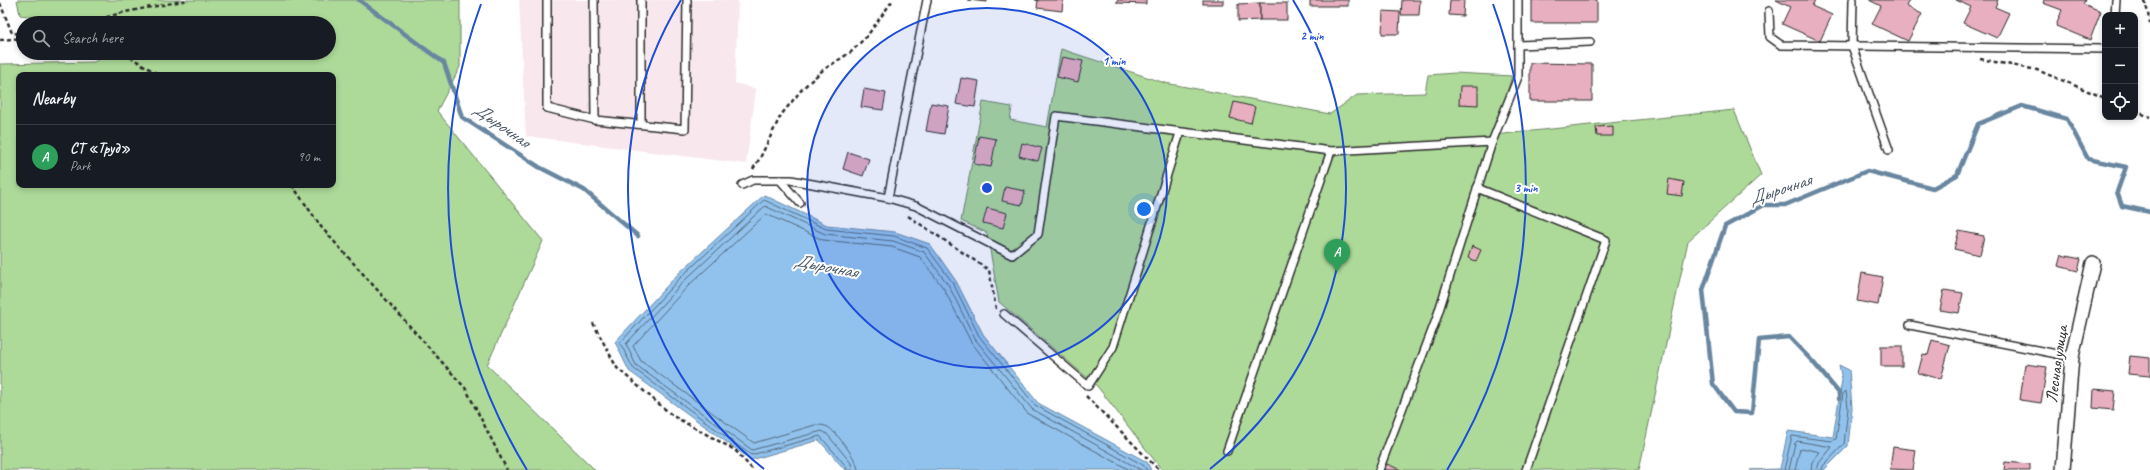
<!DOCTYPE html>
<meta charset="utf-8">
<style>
:root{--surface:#171b24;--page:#242831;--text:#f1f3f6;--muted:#9ea1a6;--line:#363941;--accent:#d93025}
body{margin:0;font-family:Caveat,sans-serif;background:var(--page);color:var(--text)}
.controls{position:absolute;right:12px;top:12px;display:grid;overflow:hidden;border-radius:8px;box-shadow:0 2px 6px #0003}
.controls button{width:36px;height:36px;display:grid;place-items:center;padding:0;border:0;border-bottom:1px solid var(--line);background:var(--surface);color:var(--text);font:20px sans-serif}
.you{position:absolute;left:1144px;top:209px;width:14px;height:14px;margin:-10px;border:3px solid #fff;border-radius:50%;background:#1a73e8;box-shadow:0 0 0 6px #1a73e833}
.badge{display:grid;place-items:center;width:26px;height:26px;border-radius:50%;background:var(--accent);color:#fff;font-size:13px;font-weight:700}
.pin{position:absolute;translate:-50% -33px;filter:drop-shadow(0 1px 2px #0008)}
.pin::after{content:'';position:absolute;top:21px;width:14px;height:12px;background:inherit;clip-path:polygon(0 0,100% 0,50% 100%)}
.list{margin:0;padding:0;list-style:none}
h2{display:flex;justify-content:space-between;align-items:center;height:52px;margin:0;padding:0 16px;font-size:17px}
h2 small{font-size:13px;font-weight:400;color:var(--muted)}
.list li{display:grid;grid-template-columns:26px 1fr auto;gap:12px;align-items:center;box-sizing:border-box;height:64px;padding:0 16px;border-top:1px solid var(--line)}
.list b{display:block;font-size:15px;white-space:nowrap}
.list p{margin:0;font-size:13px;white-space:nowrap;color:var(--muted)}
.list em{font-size:13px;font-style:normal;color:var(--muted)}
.icon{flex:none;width:22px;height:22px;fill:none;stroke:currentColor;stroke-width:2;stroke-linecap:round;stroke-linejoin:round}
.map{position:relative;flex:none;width:2150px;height:470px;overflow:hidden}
.search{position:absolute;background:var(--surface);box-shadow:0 2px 6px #0003;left:16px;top:16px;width:320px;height:44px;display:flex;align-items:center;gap:10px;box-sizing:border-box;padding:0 14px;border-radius:22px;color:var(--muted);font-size:15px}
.panel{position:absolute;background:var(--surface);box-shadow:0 2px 6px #0003;left:16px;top:72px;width:320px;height:116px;border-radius:8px}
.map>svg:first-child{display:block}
</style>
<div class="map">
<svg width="2150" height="470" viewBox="0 0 2150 470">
<rect width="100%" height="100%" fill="#fff"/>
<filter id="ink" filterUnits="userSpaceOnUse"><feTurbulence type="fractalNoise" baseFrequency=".025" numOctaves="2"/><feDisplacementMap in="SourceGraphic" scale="8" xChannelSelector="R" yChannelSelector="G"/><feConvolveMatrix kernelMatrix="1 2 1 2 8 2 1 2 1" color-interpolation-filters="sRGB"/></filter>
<g filter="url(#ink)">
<!-- built -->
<path fill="#f8e7ec" d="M519 0H738L735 83 756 89 746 164 526 136Z"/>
<!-- green -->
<g fill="#adda99" stroke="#6c8262" fill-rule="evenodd">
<path d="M17 0H460V67L437 111 543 241 487 365 595 470H0V64L94 62 108 53H329V23C226 23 122 28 20 15ZM19 75H333V185H19Z"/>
<path d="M1061 49 1165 83 1330 114 1357 95 1425 93 1428 75 1455 73 1512 76 1494 135 1734 110 1761 175 1688 241 1639 470H1162L1097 386 999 302 987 233 961 221 983 102 1012 107 1010 120 1047 127Z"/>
</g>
<!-- water -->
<g fill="#91c2ed" stroke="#68869f">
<path d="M764 195 827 225 895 232 930 244 956 281 983 334 1038 403 1147 462 1151 470H845L819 440 751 460 629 371 615 342 678 274Z"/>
<path d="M1839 365 1849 370 1852 408 1848 446 1824 470H1750L1780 469 1788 431 1833 437 1842 380Z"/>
</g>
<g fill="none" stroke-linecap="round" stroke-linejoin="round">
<!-- shore -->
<g stroke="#546779" stroke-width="1">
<path d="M847 470 846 466 820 436 751 455 633 368 620 343 681 277 764 200 826 229 894 236 927 248 953 283 979 336 1035 405 1143 465 1147 470"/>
<path d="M852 470 851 463 827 434 822 431 752 450 636 365 626 344 685 280 765 206 825 234 893 241 924 252 949 286 975 339 1032 409 1141 470"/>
<path d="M858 470C858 460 836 432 828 427 824 425 820 425 815 425L754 443 641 361 633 346 689 285 766 214 823 240 892 247 920 257 944 289 971 342 1028 414 1130 470"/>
<path d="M1784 470 1792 436 1832 441 1836 439 1843 394 1846 391 1848 408 1844 444 1823 466 1822 470"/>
<path d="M1789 470 1795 443 1797 441 1832 447 1819 463 1817 470"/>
<path d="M1795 470 1800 449 1802 448 1820 452 1812 462 1811 470"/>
</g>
<!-- stream -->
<g stroke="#68869f" stroke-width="4.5">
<path d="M359 0 444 63 462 117 539 167 584 190 638 236"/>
<path d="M1839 399V393L1813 362 1789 337 1759 340 1752 413 1734 412 1713 384 1703 290 1725 226 1764 205H1785L1867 171 1933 188 1957 175 1978 124 2022 106 2067 119 2088 159 2126 167 2117 192 2122 206 2150 212"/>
</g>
</g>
<!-- building -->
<g fill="#e8afc0" stroke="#2b2b2b">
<path d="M968 0H987V2Z"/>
<path d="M1035 0H1063L1062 11 1037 8 1038 0Z"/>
<path d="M1117 0H1146V4L1117 3Z"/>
<rect x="1203" y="0" width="20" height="4"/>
<rect x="1310" y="0" width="38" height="6"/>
<path d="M1402 0H1420L1419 15H1401Z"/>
<path d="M1450 0H1464L1463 16 1449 15Z"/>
<rect x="1532" y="0" width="65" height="23"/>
<path d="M1776 0H1815L1812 6 1832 15 1820 41 1782 24 1790 7Z"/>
<path d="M1869 0H1909L1906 6 1922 14 1908 41 1872 24 1881 6Z"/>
<path d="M1956 0H1998L1995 7 2009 13 1997 38 1963 23 1971 7Z"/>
<path d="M2044 0H2085L2083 4 2101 11 2090 40 2056 26 2062 10 2043 3Z"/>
<path d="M1260 3V20L1238 21V4Z"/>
<rect x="1260" y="3" width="27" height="17"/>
<path d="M1383 11 1400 12 1399 34H1382Z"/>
<path d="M1062 57 1083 61 1078 82 1057 77Z"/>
<path d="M1530 63 1592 64V101H1530Z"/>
<path d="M961 78 979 81 975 107 956 104Z"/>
<path d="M1460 86H1478V105L1459 104Z"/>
<path d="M864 89 886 93 883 110 861 107Z"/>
<path d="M1234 102 1255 107 1251 123 1230 118Z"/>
<path d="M931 103 949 106 944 134 926 131Z"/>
<path d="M1613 126V136H1597L1596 127Z"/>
<path d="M979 136 996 139 991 167 974 164Z"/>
<path d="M1022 143 1042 148 1038 161 1019 156Z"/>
<path d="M848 152 869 159 863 176 843 169Z"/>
<path d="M1669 179 1684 182 1682 196 1667 194Z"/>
<path d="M1005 187 1025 191 1022 205 1002 201Z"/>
<path d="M987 208 1007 213 1003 228 983 223Z"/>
<path d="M1959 231 1984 236 1980 255 1954 249Z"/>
<path d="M1472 246 1481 250 1476 261 1468 258Z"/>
<path d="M2061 255 2081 259 2078 271 2058 266Z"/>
<path d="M1862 273 1883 277 1878 305 1857 301Z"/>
<path d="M1944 290 1963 293 1959 313 1940 310Z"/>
<path d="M1932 340 1950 345 1941 379 1918 373 1923 354 1928 355Z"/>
<rect x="1881" y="346" width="21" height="20"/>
<path d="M2130 356 2150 358V376L2128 374Z"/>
<path d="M2025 364 2047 367 2041 403 2020 400Z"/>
<path d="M2094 389 2115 391 2113 410 2093 408Z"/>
<path d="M1893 447 1916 450 1913 470 1890 469Z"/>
<path d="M2005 462 2030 464V470H2004Z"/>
<path d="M1387 464 1401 470H1384Z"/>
</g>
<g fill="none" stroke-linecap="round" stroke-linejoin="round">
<!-- service casing -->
<g stroke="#2b2b2b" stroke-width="10">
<g id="service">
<path d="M547 0V108L595 120 594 0"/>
<path d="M927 0 888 198 916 206 1012 255 1038 234 1056 116 1331 151 1492 142"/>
<path d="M1853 0 1852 46 1889 150"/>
<path d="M1769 11 1770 37 1781 45 2105 49"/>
<path d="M2115 15 2116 0"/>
<path d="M1518 45 1590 42"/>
<path d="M595 120 685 129 687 0"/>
<path d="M641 124V0"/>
<path d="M780 180 800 203"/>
<path d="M742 185 753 180H791L888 198"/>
<path d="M1477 188 1606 240 1526 470"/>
<path d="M1004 314 1088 386 1113 347 1180 133"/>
<path d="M1910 325 2072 357"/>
<path d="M1227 451 1331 151"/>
<path d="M1379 470 1436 320 1492 142 1518 77V0"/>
</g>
</g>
<!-- minor casing -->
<g stroke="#2b2b2b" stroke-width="16">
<path id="minor" d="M2063 470 2072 357 2093 263"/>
</g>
<!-- path -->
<g stroke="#2b2b2b" stroke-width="2.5" stroke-dasharray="4 3" stroke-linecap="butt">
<path d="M2145 0 2150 23"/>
<path d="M0 3 12 33 23 34"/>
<path d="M86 23 125 12 188 0"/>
<path d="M0 40 23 38"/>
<path d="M124 53 159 75"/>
<path d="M1980 59 2037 70 2105 98"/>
<path d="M2135 111 2150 117"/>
<path d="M753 169 760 158 781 115 803 88 823 70 851 52 867 36 893 0"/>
<path d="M292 185 322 228 466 389 507 470"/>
<path d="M908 216 989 270 996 309"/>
<path d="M593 323 617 368 673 416 735 450 753 470"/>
<path d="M1086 396 1159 470"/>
</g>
<!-- service -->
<use href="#service" stroke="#fff" stroke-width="7"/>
<!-- minor -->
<use href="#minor" stroke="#fff" stroke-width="13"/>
</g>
</g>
<!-- distance rings -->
<circle cx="987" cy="188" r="180" fill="#1d4ed8" fill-opacity=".12"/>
<g fill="none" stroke="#1d4ed8" stroke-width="2">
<circle cx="987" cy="188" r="180"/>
<path d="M764 469A359 359 0 0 1 681 0M1293 0A359 359 0 0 1 1210 469"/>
<path d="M527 470A539 539 0 0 1 481 4M1493 4A539 539 0 0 1 1447 470"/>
</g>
<g text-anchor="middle" stroke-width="4" stroke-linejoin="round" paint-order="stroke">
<!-- street labels -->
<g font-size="17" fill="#2b2b2b" stroke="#fff">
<text transform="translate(2056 364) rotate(-82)" y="6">Лесная улица</text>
</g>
<!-- water labels -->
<g font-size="18" font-style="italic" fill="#4a5865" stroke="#fff">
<text transform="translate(502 125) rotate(35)" y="6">Дырочная</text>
<text transform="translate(1780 189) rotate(-18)" y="6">Дырочная</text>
<text transform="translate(826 266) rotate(11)" y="6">Дырочная</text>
</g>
</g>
<circle cx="987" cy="188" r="6" fill="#1d4ed8" stroke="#fff" stroke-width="2"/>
<g font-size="12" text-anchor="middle" font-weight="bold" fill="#1d4ed8" stroke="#fff" stroke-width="4" stroke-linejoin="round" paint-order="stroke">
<text x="1312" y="40">2 min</text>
<text x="1114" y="65">1 min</text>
<text x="1526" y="192">3 min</text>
</g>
</svg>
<div class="controls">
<button>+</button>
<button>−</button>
<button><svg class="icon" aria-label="locate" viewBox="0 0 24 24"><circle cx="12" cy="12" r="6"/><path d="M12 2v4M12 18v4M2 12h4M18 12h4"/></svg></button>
</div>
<div class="you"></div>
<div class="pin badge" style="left:1337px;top:272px;background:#2e9e5b">A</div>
<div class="search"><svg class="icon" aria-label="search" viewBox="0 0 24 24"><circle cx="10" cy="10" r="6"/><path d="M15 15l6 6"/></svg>Search here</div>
<section class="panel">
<h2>Nearby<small></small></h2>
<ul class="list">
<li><span class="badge" style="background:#2e9e5b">A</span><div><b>СТ «Труд»</b><p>Park</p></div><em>90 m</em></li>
</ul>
</section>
</div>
